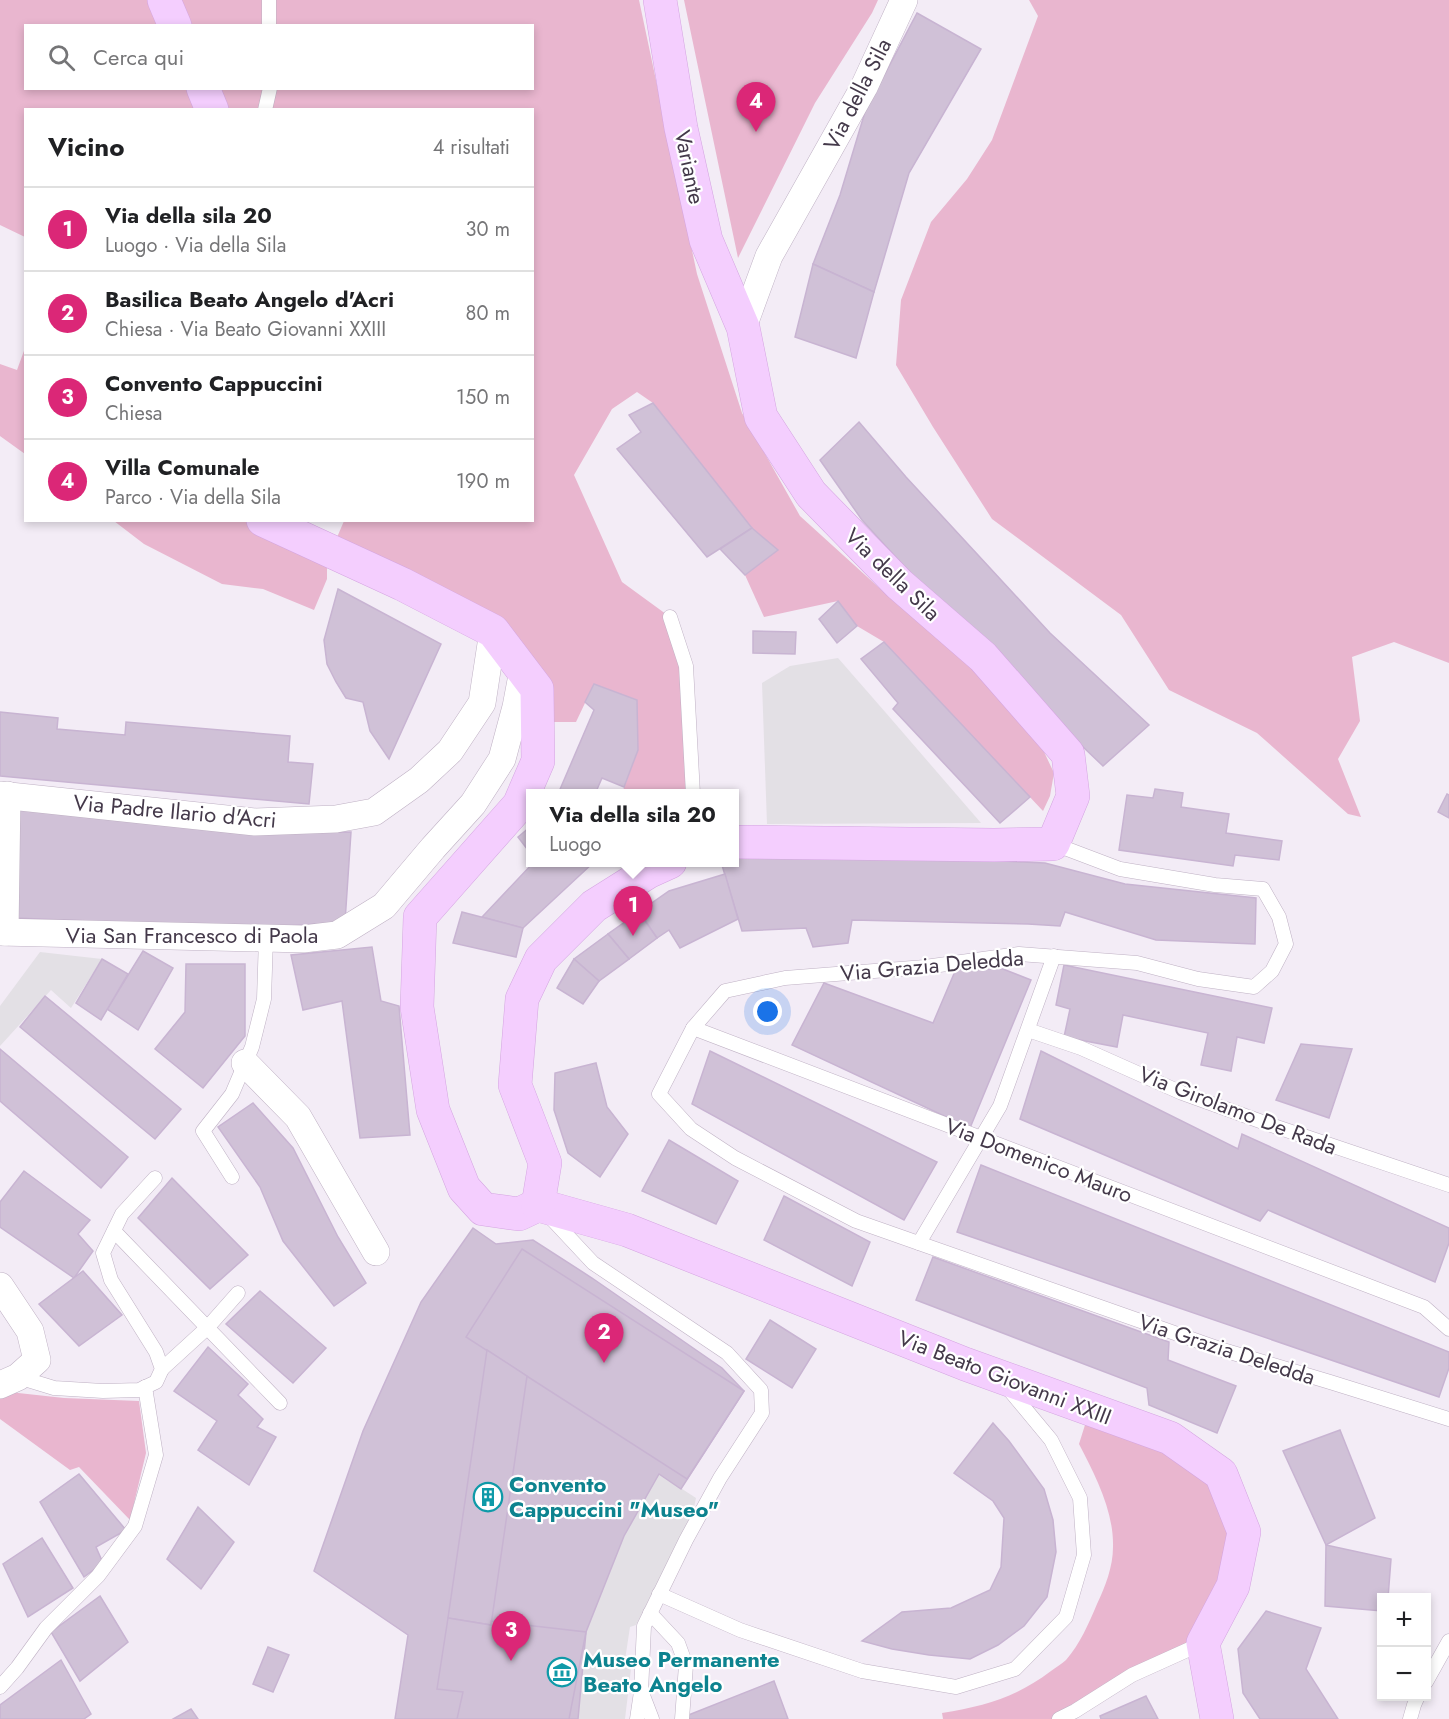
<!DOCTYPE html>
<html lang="it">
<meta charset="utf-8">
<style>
:root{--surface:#fff;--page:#f6f6f6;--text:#202124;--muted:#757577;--line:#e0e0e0;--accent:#db2777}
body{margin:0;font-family:Jost,sans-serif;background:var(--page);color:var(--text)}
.controls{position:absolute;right:18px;bottom:18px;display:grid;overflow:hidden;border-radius:0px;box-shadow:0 3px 9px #0003}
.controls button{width:54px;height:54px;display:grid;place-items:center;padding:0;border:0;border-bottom:2px solid var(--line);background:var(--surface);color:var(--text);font:30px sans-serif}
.you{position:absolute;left:768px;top:1012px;width:21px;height:21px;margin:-15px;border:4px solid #fff;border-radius:50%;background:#1a73e8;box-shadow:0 0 0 9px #1a73e833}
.badge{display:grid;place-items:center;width:39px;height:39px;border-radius:50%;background:var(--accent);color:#fff;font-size:20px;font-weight:700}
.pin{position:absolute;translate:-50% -50px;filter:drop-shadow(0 2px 3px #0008)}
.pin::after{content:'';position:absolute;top:32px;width:21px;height:18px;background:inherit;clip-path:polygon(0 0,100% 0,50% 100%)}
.popup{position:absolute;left:526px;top:789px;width:213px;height:78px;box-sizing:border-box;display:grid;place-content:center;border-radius:0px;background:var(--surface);filter:drop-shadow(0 2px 4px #0005);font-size:20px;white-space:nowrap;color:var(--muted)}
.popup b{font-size:22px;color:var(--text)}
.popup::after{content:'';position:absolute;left:50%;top:100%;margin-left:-12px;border:12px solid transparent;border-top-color:var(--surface)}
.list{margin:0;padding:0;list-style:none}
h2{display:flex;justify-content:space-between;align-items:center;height:78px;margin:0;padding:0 24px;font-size:26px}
h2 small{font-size:20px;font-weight:400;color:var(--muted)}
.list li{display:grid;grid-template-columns:39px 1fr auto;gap:18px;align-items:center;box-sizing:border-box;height:84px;padding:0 24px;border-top:2px solid var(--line)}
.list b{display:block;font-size:22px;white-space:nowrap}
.list p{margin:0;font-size:20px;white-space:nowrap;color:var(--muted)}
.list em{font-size:20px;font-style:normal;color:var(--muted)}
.icon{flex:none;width:33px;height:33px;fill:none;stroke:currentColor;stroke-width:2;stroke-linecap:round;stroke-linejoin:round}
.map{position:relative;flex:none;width:1449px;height:1719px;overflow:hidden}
.search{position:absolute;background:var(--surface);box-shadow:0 3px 9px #0003;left:24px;top:24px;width:510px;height:66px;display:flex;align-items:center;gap:15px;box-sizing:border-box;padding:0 21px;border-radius:0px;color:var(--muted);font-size:22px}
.panel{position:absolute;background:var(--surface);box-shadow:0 3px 9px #0003;left:24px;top:108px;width:510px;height:414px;border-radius:0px}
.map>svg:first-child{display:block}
</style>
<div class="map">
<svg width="1449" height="1719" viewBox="0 0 1449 1719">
<rect width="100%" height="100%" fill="#f3ecf6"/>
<!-- green -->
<g fill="#e9b6cf" fill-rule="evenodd">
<path d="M0 0H639L697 274 742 413 800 516 886 594 972 664 1037 737 1054 773 1050 796 1043 811 884 642 857 626 838 601 764 617 745 575 778 550 752 528 653 403 637 392 612 409 574 475 622 582 670 617 686 666 693 793H622L638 750 637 700 594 684 576 722H537L493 631 327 550V579L314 610 263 589 222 584 144 544 114 521H266L335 542 344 521 532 520V110H26L25 237 0 225ZM26 26H532V88H26Z"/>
<path d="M684 0H878L872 13 815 103 738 258Z"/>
<path d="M1029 0H1449V663L1394 642 1352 657 1360 721 1338 759 1361 817 1348 814 1257 733 1169 690 1121 615 992 519 933 427 896 365 901 300 931 222 967 179 992 140 1038 16Z"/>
<path d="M25 348 26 454H25L0 436V364L17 370Z"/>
<path d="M0 1391 64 1398 139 1401 146 1453 130 1520 79 1467 70 1470 0 1419Z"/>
<path d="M1090 1409 1221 1474 1244 1532 1203 1643 1059 1719H943L942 1713C985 1706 1015 1698 1051 1671 1056 1667 1062 1664 1066 1660 1080 1644 1089 1623 1097 1604 1105 1587 1113 1567 1113 1547 1114 1511 1095 1475 1079 1444Z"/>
</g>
<!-- parking -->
<g fill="#e3e0e5">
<path d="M838 658 886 713 981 823 767 824 762 683 790 666Z"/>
<path d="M40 952 102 959 71 1008 51 990 0 1046V1006Z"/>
<path d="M659 1474 696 1498 693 1512 636 1625 630 1627 625 1660H632L625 1719H578L586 1632 624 1536Z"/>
</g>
<!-- building -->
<g fill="#d0c1d7" stroke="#c8b4d2" stroke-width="1.5">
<path d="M917 13 981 49 909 173 874 292 813 264 840 195 865 112Z"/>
<path d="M813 264 874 292 856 358 795 337Z"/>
<path d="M653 403 752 528 707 557 617 449 641 432 629 415Z"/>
<path d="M859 422 906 477 1050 633 1149 725 1103 766 972 641 862 520 820 460Z"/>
<path d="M752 528 778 550 745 575 720 549Z"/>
<path d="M338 589 441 644 389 759 370 731 363 702 346 698 336 682 327 664 324 640Z"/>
<path d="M838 601 857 626 837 643 819 619Z"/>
<path d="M753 631 796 632 795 654 753 653Z"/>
<path d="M884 642 1030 797 1000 823 893 709 898 703 861 659Z"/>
<path d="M594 684 637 700 638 750 624 787 602 778 595 794H558L594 710 585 702Z"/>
<path d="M0 712 58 718 57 729 125 735 126 722 290 736 288 762 313 764 309 804 0 776Z"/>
<path d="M1155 789 1183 793 1181 807 1229 814 1226 833 1282 841 1279 860 1235 855 1233 866 1119 850 1127 795 1153 798Z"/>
<path d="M1447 794 1449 795V818L1438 812Z"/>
<path d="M18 804 233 833 351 832 345 922 259 928 16 918Z"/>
<path d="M531 826V854L518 837Z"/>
<path d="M911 857 1045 863 1125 884 1256 898 1255 944 1156 940 1065 912 1060 926 1028 924 852 920 848 943 813 947 806 928 742 931 721 862H735V858Z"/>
<path d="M534 862H594L523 928 482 917Z"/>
<path d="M725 874 738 919 680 948 669 930 657 938 639 912 669 891Z"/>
<path d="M462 912 523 928 516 957 453 943Z"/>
<path d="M639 912 657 938 629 959 608 934Z"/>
<path d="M608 934 629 959 599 981 574 959Z"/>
<path d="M372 947 381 1001 399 1006 410 1135 360 1138 342 1001 303 1010 291 955Z"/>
<path d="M143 951 173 968 138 1030 107 1009Z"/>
<path d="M102 959 128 974 101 1020 76 1003Z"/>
<path d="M574 959 599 981 583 1004 557 988Z"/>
<path d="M186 964H245V1036L203 1088 155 1049 185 1012Z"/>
<path d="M1064 965 1272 1008 1264 1043 1237 1037 1231 1071 1201 1065 1208 1033 1123 1015 1117 1047 1064 1037 1070 1009 1056 1005Z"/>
<path d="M956 969H1003L1031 980 970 1128 792 1045 824 983 933 1023Z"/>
<path d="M45 996 181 1109 155 1139 20 1027Z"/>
<path d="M1301 1044 1352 1049 1329 1118 1276 1100Z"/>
<path d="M0 1049 128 1157 101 1188 0 1101Z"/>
<path d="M710 1051 937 1162 904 1220 692 1104Z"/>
<path d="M1041 1051 1238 1149 1242 1134 1449 1228V1243L1435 1282 1268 1210 1260 1221 1020 1119Z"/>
<path d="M596 1063 607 1107 628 1134 600 1177 568 1153 554 1110 555 1073Z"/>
<path d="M253 1103 293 1148 338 1237 366 1283 334 1306 283 1241 260 1187 218 1127Z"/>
<path d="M669 1140 738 1181 716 1224 642 1191Z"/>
<path d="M981 1165 1449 1352V1368L1439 1397 957 1232Z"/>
<path d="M24 1171 90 1220 78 1234 93 1251 74 1278 0 1227V1202Z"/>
<path d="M172 1178 248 1255 210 1289 138 1218Z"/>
<path d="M784 1196 870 1242 852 1286 764 1240Z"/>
<path d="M473 1228 496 1244 533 1240 592 1278 722 1368 744 1391 681 1489 659 1474 624 1536 586 1632 578 1719H395L408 1635 314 1571 363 1431 421 1302Z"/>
<path d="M522 1249 744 1391 687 1479 466 1337Z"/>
<path d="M933 1257 1169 1342 1168 1360 1236 1386 1217 1433 1149 1405 1147 1388 916 1300Z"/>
<path d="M83 1271 122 1315 79 1346 39 1304Z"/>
<path d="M260 1291 326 1348 293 1383 226 1324Z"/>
<path d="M770 1320 816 1349 792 1388 746 1359Z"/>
<path d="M208 1347 248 1384 238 1395 263 1419 257 1427 276 1437 249 1485 198 1450 217 1421 174 1391Z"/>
<path d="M487 1350 527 1376 491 1625 448 1618Z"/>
<path d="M993 1423 1009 1441 1044 1489 1053 1520 1056 1552 1047 1597 1024 1626 998 1645 970 1659 929 1655 892 1649 862 1641 902 1612 951 1608 990 1590 1001 1567 1004 1518 993 1501 954 1473Z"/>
<path d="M1340 1430 1375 1518 1326 1545 1283 1451Z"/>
<path d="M79 1474 126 1530 96 1547 103 1563 84 1577 40 1502Z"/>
<path d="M198 1507 234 1542 201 1589 167 1559Z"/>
<path d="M42 1538 73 1588 28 1617 3 1564Z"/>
<path d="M1326 1545 1391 1559 1388 1598H1382V1611L1325 1606Z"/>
<path d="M100 1596 128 1642 80 1681 51 1632Z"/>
<path d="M1266 1611 1321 1628 1306 1669 1338 1719H1260L1243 1693 1238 1649Z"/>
<path d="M448 1618 491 1625V1621L586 1632 569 1719H457L463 1692 437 1689Z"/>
<path d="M268 1647 289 1655 273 1692 253 1684Z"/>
<path d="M61 1660 91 1714 84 1719H0V1705Z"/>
<path d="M774 1681 788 1719H687L686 1716Z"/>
<path d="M1146 1696 1158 1719H1101L1100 1716Z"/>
<path d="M191 1709 198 1719H173Z"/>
</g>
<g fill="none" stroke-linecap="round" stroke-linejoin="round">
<!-- lane casing -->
<g stroke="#bfb1c4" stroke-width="15">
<g id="lane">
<path d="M269 0V26"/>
<path d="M265 110 270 88"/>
<path d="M670 617 686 666 693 794"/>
<path d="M693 1028 725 991 785 978 925 967 1019 954 1137 963 1198 979 1254 987 1272 971 1286 944 1279 917 1263 889 1215 885 1120 869 1054 844"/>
<path d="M1028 1030 1081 1048 1182 1093 1268 1124 1449 1185"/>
<path d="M232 1177 203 1131 232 1094 252 1047 264 999 266 938"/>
<path d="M550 1217 593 1263 727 1353 761 1390 762 1413 720 1478 686 1540 644 1626 641 1692 637 1719"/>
<path d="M114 1231 280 1403"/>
<path d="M919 1243 1000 1106 1054 956"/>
<path d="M1449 1329 1424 1307 693 1028 659 1094 691 1129 735 1158 856 1221 1223 1350 1330 1382 1449 1419"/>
<path d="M162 1369 208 1327 238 1293"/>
<path d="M18 1377 54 1388 103 1391 139 1390 156 1382 162 1369 156 1352 111 1280 103 1253 122 1214 155 1178"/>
<path d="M659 1594 740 1630 862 1671 956 1687 1015 1669 1066 1617 1084 1555 1080 1498 1051 1440 1007 1387"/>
<path d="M650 1613 678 1643 686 1665 682 1719"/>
<path d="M1426 1682 1449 1641"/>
<path d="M0 1687 17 1668 46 1628 98 1576 135 1526 156 1455 145 1387"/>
<path d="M642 1693 652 1719"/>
<path d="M1059 1719 1075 1711 1132 1675 1203 1643"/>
<path d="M1410 1719 1414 1705 1418 1696"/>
</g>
</g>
<!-- street casing -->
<g stroke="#bfb1c4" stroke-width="28">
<g id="street">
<path d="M743 327 769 256 864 87 904 0"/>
<path d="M0 795 255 822 336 819 374 812 419 780 450 751 482 703 493 631"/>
<path d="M0 932 303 939 337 935 384 906 433 848 473 804 502 759 516 707 523 670"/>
<path d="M5 932 7 795"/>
<path d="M245 1063 298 1117 376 1252"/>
<path d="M0 1286 30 1331 37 1360 18 1377 0 1385"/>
</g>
</g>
<!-- secondary casing -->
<g stroke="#d4a5e1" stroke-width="34">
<g id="secondary">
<path d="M164 0 175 26"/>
<path d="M660 0 681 128 706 240 743 327 761 417 811 494 899 584 983 657 1068 754 1073 796 1053 844 994 845 735 842"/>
<path d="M203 88 212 110"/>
<path d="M263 520 402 584 493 631 537 689 538 761 519 805 420 917 417 1007 433 1110 464 1188 483 1209 519 1214 538 1205"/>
<path d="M538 1205 627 1230 965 1364 1170 1438 1221 1474 1244 1532 1233 1586 1203 1643 1217 1719"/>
<path d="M538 1205 545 1163 515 1085 522 999 541 959 594 906 648 872 670 862"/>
</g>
</g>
<!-- lane -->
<use href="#lane" stroke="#fff" stroke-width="14"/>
<!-- street -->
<use href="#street" stroke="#fff" stroke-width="27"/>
<!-- secondary -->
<use href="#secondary" stroke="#f4cefe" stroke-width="33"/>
</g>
<!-- icons -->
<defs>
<g id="building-ring" transform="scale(1.5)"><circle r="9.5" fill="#fff" stroke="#0f9aa8" stroke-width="1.5"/><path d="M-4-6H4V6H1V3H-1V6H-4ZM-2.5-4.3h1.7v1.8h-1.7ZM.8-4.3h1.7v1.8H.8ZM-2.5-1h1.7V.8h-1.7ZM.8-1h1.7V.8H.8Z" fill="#0f9aa8"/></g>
<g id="museum-ring" transform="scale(1.5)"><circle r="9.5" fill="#fff" stroke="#0f9aa8" stroke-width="1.5"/><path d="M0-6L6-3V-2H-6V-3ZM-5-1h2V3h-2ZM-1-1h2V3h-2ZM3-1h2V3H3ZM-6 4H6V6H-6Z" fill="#0f9aa8"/></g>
</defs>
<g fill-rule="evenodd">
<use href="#building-ring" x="488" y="1497"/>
<use href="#museum-ring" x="562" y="1672"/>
</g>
<g text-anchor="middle" stroke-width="4.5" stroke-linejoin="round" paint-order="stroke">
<!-- street labels -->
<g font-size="22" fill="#44394a" stroke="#fff">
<text transform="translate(857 94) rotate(-63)" y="8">Via della Sila</text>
<text transform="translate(690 167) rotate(78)" y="8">Variante</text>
<text transform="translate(893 574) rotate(44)" y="8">Via della Sila</text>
<text transform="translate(175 811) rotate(5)" y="8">Via Padre Ilario d'Acri</text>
<text x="192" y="943">Via San Francesco di Paola</text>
<text transform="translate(932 965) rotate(-5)" y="8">Via Grazia Deledda</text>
<text transform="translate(1238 1110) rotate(21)" y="8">Via Girolamo De Rada</text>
<text transform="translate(1039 1160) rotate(21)" y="8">Via Domenico Mauro</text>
<text transform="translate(1227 1349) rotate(18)" y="8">Via Grazia Deledda</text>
<text transform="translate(1005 1377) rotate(21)" y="8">Via Beato Giovanni XXIII</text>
</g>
<!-- culture labels -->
<g font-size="22" font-weight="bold" fill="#0d838f" stroke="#fff" text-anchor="start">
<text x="509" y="1492">Convento<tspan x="509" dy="25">Cappuccini "Museo"</tspan></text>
<text x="583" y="1667">Museo Permanente<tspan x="583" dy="25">Beato Angelo</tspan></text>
</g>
</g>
</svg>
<div class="controls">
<button>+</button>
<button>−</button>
</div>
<div class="you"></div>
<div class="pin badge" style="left:633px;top:936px">1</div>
<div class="popup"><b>Via della sila 20</b>Luogo</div>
<div class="pin badge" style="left:604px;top:1363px">2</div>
<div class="pin badge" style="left:511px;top:1661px">3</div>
<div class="pin badge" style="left:756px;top:132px">4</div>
<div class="search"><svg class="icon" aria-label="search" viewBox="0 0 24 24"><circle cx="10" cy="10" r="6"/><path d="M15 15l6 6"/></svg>Cerca qui</div>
<section class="panel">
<h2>Vicino<small>4 risultati</small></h2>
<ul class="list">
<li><span class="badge">1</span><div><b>Via della sila 20</b><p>Luogo · Via della Sila</p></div><em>30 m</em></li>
<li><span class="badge">2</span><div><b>Basilica Beato Angelo d'Acri</b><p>Chiesa · Via Beato Giovanni XXIII</p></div><em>80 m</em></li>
<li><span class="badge">3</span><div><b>Convento Cappuccini</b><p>Chiesa</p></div><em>150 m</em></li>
<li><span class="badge">4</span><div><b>Villa Comunale</b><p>Parco · Via della Sila</p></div><em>190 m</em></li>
</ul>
</section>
</div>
